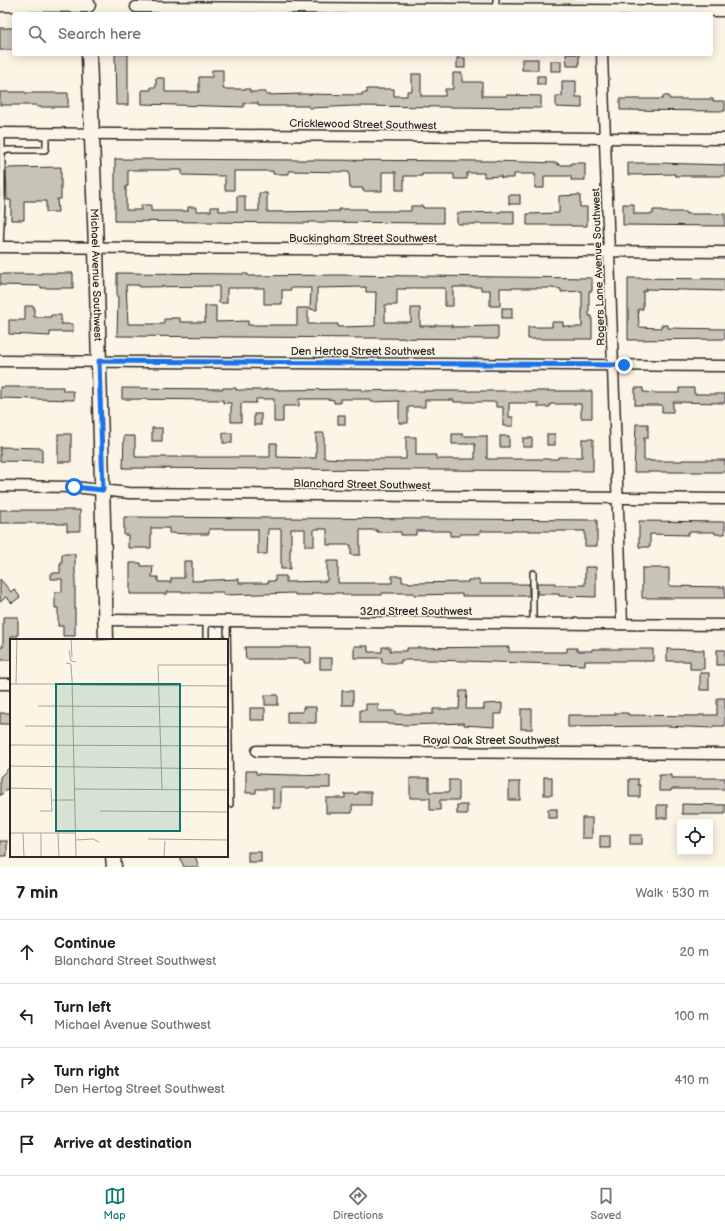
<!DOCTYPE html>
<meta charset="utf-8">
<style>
:root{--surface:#fff;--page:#f6f6f6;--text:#202124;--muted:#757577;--line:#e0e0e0;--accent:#0f766e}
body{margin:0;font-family:"Balsamiq Sans",sans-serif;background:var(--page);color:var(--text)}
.controls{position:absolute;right:12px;bottom:12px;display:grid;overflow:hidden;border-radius:4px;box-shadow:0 2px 10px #0003}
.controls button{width:36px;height:36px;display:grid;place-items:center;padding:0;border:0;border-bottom:1px solid var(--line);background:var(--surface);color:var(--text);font:20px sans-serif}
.stop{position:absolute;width:12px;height:12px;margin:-9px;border:3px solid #1a73e8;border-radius:50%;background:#fff}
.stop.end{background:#1a73e8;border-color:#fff;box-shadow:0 1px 4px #0008}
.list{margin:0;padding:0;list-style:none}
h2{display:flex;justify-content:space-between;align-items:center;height:52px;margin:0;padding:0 16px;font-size:17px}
h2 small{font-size:13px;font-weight:400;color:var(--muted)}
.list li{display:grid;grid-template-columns:26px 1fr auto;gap:12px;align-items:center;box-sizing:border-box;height:64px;padding:0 16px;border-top:1px solid var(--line)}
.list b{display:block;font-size:15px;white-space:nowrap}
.list p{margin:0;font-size:13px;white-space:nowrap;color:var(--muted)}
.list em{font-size:13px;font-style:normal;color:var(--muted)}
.icon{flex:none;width:22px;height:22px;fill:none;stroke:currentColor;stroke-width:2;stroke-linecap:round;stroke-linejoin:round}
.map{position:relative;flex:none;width:725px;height:867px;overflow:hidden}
.search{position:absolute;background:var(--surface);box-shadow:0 2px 10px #0003;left:12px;right:12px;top:12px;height:44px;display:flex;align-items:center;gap:10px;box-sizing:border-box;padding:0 14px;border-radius:4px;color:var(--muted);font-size:15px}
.sheet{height:308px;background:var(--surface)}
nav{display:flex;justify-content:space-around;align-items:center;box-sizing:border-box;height:56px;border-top:1px solid var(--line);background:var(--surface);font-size:11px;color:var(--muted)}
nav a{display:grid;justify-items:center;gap:2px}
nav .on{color:var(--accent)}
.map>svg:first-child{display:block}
</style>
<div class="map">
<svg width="725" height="867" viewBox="0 0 725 867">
<rect width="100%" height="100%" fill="#fcf5e5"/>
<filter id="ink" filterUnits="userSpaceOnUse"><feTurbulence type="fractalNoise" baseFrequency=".025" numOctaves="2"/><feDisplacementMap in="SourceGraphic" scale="8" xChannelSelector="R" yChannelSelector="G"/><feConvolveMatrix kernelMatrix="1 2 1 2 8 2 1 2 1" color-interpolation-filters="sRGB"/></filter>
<g filter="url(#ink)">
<!-- built -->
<path fill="#ece6d7" d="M330 0H586L583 3Z"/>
<!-- building -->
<g fill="#c8c3b7" stroke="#2b2b2b" fill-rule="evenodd">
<rect x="0" y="28" width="14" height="22"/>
<path d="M115 54H128V105H116Z"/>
<path d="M566 54H579V66H567Z"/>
<rect x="457" y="58" width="8" height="10"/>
<rect x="522" y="59" width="16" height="11"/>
<rect x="551" y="61" width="10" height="10"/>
<path d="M212 70H223V89H250V92H266V95L303 94 362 95V93H367V89H394V96H407V91H412V74H421V96H445V89H453V73H462V82H482V96H507V95L541 96V108L354 106 309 108V106H258V103H244V107L142 104V90H151V87H156V78H165V92H199V77H212Z"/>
<rect x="537" y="76" width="8" height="8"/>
<path d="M562 81H576V97H582V108L556 107V96H562Z"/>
<path d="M0 92H25V93H68V107H37V105H0Z"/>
<path d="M663 96H669V99H713V101H725V111L620 110V99H663Z"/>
<path d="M115 159 490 161 558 163V165H571V163H585V180H571V176H544V188H535V174H514V178H501V176L484 177V173H467V179H454V174H422V176H404V190H396V172H382V191H363V188H350L349 172 289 171V174H273V171H234V190H225V176L182 175V170H128V186H126V210H141V205H151V211H188V207H196V211H211V207H219V211H237V196H245V211H259V193H267V212L339 211V209H367V211H411V206H423V208H443V223L309 222V223H294L115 221Z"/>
<path d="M628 163H659L725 165V176H675V174L628 175Z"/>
<path d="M61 167V199H57L58 212H46V201H24V220H11V200H7L6 168Z"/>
<rect x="509" y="195" width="11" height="9"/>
<path d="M580 195V207H587V226H571V225H527V214L559 213V196Z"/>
<path d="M623 204H634V214H653V210H662V212H686V214H725V226L623 225Z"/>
<path d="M501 211H514V224H457V213L501 212Z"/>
<path d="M41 273H73V288H41V286L0 285V274H41Z"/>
<path d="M117 273 248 274V276L338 275 592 278V291H589V316H592V339H528V327H552V322H563V326H569V327H582V291L561 292V289L551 288H500V306H490V290H481V287H453V306H445V288H406V289H397V305H385V322H411V308H420V326H435V325H452V327L498 326V339L117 336 118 297H117ZM126 285H139V287L219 286V303H227V288H264V304H282V290H291V288H311L310 309 317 310V288L366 287V292H376L375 326 338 327V324H308V308H297V325H248V321L216 322V306H205V322H180V318H171V319H164V324H128Z"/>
<path d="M628 278 725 279V291L646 289V291H643V309H638L639 327 661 328V325H668V328L725 329V339L628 340Z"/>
<path d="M25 306H34V317H51V315H61V324H73V332H50V336L9 334V320H25Z"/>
<rect x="502" y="308" width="10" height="10"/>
<path d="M0 387H63V391H73L74 400 0 398Z"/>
<path d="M122 388 223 389V388H236V390H265V389H278V390L362 389V391L404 390V391H592V418H581V404H550V407H538V403H509V417H513V426H503V407H496V402H454V400H425V407H408V423H399V401L370 402V399H340V403H334V400L328 399H299V406H283V422H274V399H256V403H241V422H231V403H223V400L122 399Z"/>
<path d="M635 388H643V392L657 393H679V388H694V394H725V403L673 402V412H662V405H635Z"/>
<rect x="254" y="414" width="7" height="11"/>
<rect x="338" y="415" width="7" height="9"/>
<path d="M636 424H648V438H644V460H650V461H682V460H725V472H634Z"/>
<rect x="152" y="428" width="10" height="13"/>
<rect x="223" y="433" width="9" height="10"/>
<path d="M316 433H324V458L343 459H406V437H416V455H436V459H475V444H452V434H463V436H487V459H558V457H582V439H593V471L123 468 124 436H135V457H270V443H277V457L316 458Z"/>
<rect x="58" y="434" width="13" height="28"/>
<rect x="547" y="434" width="8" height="11"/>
<rect x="500" y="436" width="9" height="11"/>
<rect x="523" y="438" width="9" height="9"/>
<path d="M0 447 42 448V462L0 461Z"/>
<path d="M0 510H80V531H67V524H56V523H0Z"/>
<path d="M124 517 597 520V546H585V531H480V534H460V536H450V531H416V535H401V532H377V530H360V555H351V545H327V529H314V546H305V529H291V550H290V569H281V529H268L267 554H258V529H209V534H192L169 533V528H151V548H128V535H124Z"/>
<path d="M639 521 725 522V534H715V532H688V535L650 534V547H639Z"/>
<path d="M62 554H75V636H63V626H58V608H55V592H62V579H51V573H60V564H62Z"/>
<path d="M184 561H192V581L239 579V583H268V581H275V576H286V582L327 581V561H338V583H392V576H402V582H409V583L468 582V580H480V584H529V594L528 596H462V594L414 595V593H382V595H343V593H312V595H295V593L223 595V592H167V594H130V563H141V566H153L152 577H158V582H171V578H184Z"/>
<path d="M585 567H596V597L559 596V594H537V583H555V585H585Z"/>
<path d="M642 568H669V586L725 587V598H642Z"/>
<path d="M0 579 11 592 14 589 20 597 12 603 6 597 0 602Z"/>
<path d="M3 617H18V636H11V660H0V647H3Z"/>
<path d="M354 646H368V652H382V647H390V651H407V648L509 647V652H567V648H577V651H592V649H653V661H585V665L433 660H401V663H382V658H354Z"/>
<path d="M245 647H311V663H304V660L298 659H246Z"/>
<path d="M667 649 704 650V669H690V661H667Z"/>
<rect x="717" y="650" width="8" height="15"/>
<rect x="320" y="658" width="12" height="11"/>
<rect x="700" y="673" width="9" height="17"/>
<rect x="342" y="691" width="11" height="14"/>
<path d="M460 691H467L466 709H484V704L502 703V714H494V727L464 725V723L408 725 387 724V723H360V710H366V704H378V711H396V714H433V709H459Z"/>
<rect x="265" y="695" width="13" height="10"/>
<path d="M717 698H725V726H713V728L666 726 568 727V715H615V713H628V715L699 716V715H717Z"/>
<path d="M303 707H316V723H287V712H303Z"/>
<rect x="250" y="708" width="15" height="12"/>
<rect x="521" y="709" width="11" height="20"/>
<rect x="0" y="713" width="11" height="11"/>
<path d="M11 766V785L0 796V777Z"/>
<path d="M246 771H256V774L330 776V788H281V808H273V789H256V793H246Z"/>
<path d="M659 775H671V778H725V789H671V791H659Z"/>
<rect x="544" y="777" width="8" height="18"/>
<path d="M410 778H429V792H449V780H459V800H440V810H430V798H410Z"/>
<path d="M629 779H638V785H640V797H629Z"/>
<rect x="509" y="782" width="11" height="18"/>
<path d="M358 792H371V805H352V813H326V798H345V794H358Z"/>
<path d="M682 804 725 805V814H682Z"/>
<rect x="457" y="805" width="10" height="9"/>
<rect x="657" y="805" width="10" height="13"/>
<rect x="548" y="809" width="9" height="9"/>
<rect x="582" y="818" width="10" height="20"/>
<rect x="630" y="835" width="12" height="9"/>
<rect x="600" y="836" width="10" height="12"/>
<rect x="0" y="841" width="7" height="15"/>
<rect x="248" y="852" width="13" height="10"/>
<path d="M179 856H195L199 867H184Z"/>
</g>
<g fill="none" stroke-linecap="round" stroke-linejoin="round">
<!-- lane casing -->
<g stroke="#2b2b2b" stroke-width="8">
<g id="lane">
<path d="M495 9 496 0"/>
<path d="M2 150H45L46 148V133"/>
<path d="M0 200H2L0 247"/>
<path d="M2 200V133"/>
<path d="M533 623V573"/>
<path d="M206 640V621"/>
<path d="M227 804H230L227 621"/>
</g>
</g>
<!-- street casing -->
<g stroke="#2b2b2b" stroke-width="13">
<g id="street">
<path d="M136 7 725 11"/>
<path d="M602 54 622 624"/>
<path d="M0 133 725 139"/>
<path d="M0 247 725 252"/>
<path d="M0 361 725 366"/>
<path d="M0 486 74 487 129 493 725 499"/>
<path d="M106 620 725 625"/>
<path d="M0 684H11"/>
<path d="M257 751 725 754"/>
</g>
</g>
<!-- secondary casing -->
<g stroke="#2b2b2b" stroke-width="17">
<g id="secondary">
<path d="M0 4 88 5"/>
<path id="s1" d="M89 54 96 248 106 640"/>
<path d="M113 856 114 867"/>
</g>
</g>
<!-- lane -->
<use href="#lane" stroke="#fcf5e5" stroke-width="5"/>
<!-- street -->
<use href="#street" stroke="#fcf5e5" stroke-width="10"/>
<!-- secondary -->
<use href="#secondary" stroke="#fcf5e5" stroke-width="14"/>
</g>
</g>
<g fill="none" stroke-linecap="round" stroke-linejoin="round" filter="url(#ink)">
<!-- route -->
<path stroke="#1a73e8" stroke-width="5" d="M74 487 103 490 99 361 624 365"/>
</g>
<g text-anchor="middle" stroke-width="3" stroke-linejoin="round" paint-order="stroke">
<!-- street labels -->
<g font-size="11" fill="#2b2b2b" stroke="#fcf5e5">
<text transform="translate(363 124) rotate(1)" y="4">Cricklewood Street Southwest</text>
<text x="363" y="242">Buckingham Street Southwest</text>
<text transform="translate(598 267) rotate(-92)" y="4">Rogers Lane Avenue Southwest</text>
<text dy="4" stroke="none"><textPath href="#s1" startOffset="221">Michael Avenue Southwest</textPath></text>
<text x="363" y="355">Den Hertog Street Southwest</text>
<text transform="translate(362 484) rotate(1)" y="4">Blanchard Street Southwest</text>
<text x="416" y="615">32nd Street Southwest</text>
<text x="491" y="744">Royal Oak Street Southwest</text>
</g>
</g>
<!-- overview -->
<g transform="translate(10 639)">
<rect width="218" height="218" fill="#fcf5e5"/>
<path fill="none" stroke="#a8a49b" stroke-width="1" d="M42 0H83M61 0 62 18M82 2 109 0M59 11 61 22 66 23M56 24 61 25 62 41M62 40 66 218M0 45H61M6 45 7 0M70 46 218 47M28 67 218 68M15 87 218 88M0 106 218 107M0 127 218 130M0 149 41 150 42 172H30M64 150 218 151M152 151 148 26H218M42 161H65M90 172 218 173M0 194H66M13 194 14 218M31 194V218M48 194 49 218M138 200 218 201M66 201 83 200 89 203M154 218 155 202"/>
<path fill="#0f766e" fill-opacity="0.15" stroke="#0f766e" stroke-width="2" d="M46 45H170V192H46Z"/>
<rect width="218" height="218" fill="none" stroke="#2b2b2b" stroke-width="2"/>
</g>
</svg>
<div class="controls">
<button><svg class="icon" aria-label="locate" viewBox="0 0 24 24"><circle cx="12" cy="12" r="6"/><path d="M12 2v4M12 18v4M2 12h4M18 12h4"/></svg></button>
</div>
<div class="stop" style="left:74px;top:487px"></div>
<div class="stop end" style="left:624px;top:365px"></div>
<div class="search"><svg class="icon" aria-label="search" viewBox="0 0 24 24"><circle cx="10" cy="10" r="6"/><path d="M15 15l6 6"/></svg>Search here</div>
</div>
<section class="sheet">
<h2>7 min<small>Walk · 530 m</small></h2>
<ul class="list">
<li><svg class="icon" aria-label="ahead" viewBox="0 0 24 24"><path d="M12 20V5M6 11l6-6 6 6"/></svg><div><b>Continue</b><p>Blanchard Street Southwest</p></div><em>20 m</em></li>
<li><svg class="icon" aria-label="left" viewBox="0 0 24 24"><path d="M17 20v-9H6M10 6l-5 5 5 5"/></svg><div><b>Turn left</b><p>Michael Avenue Southwest</p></div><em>100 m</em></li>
<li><svg class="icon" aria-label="right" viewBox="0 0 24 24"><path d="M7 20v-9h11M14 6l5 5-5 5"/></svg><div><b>Turn right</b><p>Den Hertog Street Southwest</p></div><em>410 m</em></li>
<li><svg class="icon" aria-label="arrive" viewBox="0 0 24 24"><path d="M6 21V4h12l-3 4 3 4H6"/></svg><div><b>Arrive at destination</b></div></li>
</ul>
</section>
<nav>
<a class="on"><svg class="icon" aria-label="map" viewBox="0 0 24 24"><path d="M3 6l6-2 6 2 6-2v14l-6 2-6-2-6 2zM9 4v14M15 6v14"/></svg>Map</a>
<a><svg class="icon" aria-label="directions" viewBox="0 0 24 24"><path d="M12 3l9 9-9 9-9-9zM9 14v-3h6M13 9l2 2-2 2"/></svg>Directions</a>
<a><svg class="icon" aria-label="saved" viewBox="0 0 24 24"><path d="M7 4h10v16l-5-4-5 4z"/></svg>Saved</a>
</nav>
